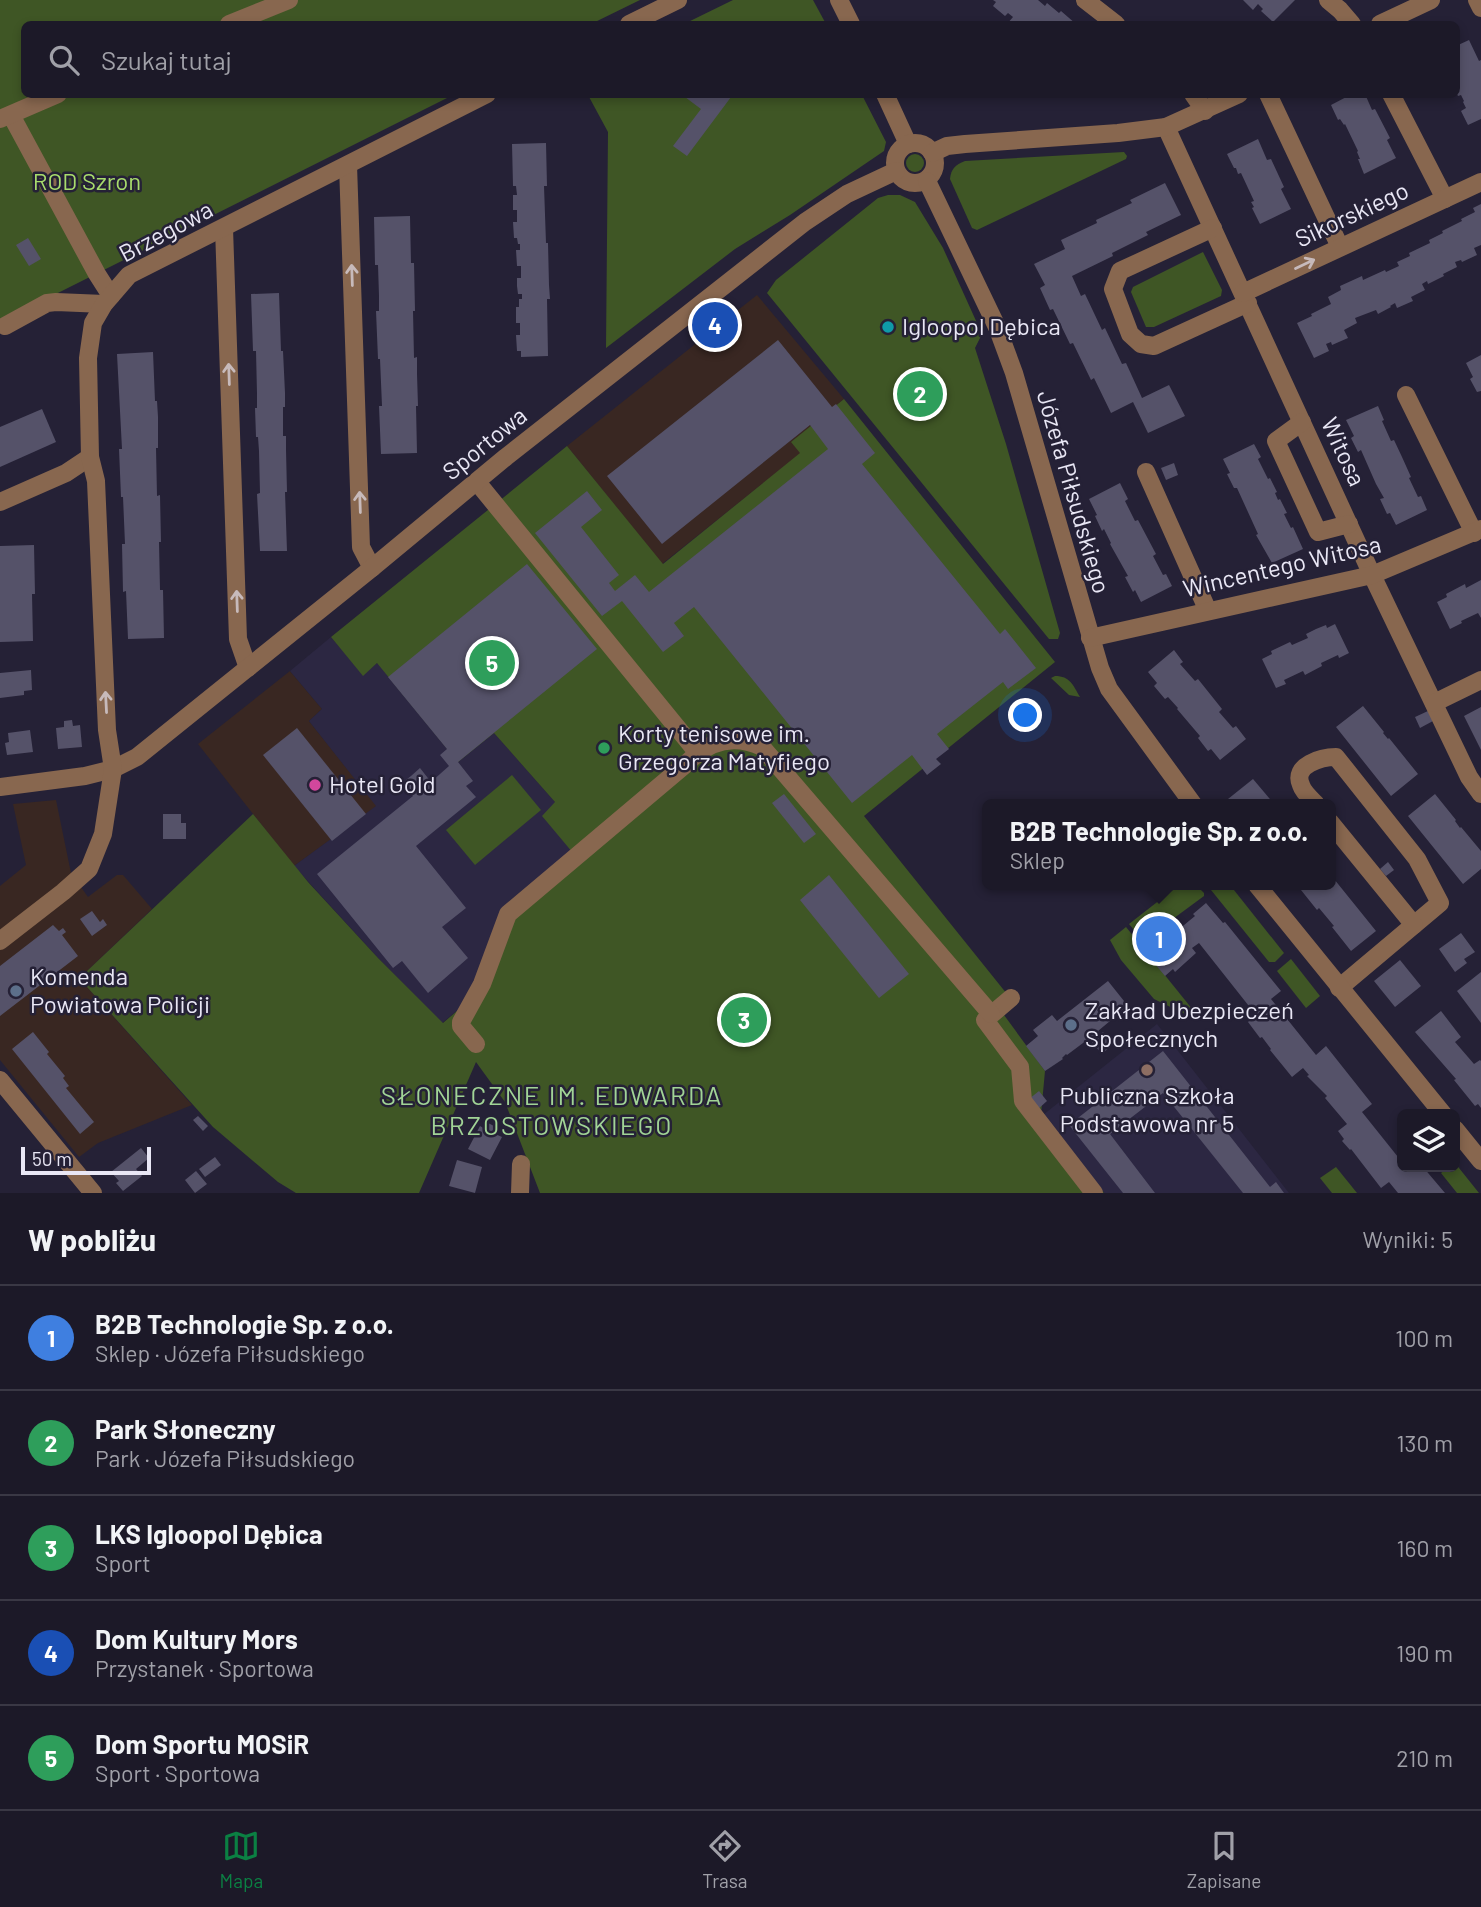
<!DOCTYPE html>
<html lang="pl">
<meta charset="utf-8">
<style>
:root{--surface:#1c1928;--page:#252230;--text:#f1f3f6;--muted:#a0a0a8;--line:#3a3845;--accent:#0b8043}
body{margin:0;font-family:Barlow,sans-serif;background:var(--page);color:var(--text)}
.controls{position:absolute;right:21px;bottom:21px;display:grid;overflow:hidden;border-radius:10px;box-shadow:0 4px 10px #0003}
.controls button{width:63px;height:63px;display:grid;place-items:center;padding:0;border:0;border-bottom:2px solid var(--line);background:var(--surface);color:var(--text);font:35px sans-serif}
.scale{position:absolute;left:21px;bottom:18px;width:130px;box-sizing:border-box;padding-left:7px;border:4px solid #e9e7f5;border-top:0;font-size:19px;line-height:24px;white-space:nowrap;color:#e9e7f5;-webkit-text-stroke:5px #252136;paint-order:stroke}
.you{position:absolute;left:1026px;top:716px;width:24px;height:24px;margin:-18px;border:5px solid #fff;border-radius:50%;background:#1a73e8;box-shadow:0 0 0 10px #1a73e833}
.badge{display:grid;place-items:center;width:46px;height:46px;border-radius:50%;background:var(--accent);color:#fff;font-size:23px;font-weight:700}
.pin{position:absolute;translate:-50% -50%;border:4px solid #fff;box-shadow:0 2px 7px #0006}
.popup{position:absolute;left:982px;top:799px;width:354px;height:91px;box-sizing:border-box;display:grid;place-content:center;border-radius:10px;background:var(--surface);filter:drop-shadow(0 2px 5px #0005);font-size:23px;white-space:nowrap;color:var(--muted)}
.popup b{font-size:26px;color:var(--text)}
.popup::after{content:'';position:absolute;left:50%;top:100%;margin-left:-14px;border:14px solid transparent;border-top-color:var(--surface)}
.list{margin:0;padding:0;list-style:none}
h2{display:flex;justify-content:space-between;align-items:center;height:91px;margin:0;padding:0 28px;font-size:30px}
h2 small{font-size:23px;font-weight:400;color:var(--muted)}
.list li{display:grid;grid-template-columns:46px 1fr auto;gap:21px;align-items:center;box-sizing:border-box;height:105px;padding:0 28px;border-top:2px solid var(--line)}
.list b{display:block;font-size:26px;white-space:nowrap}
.list p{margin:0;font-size:23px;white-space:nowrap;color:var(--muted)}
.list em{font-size:23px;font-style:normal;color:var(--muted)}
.icon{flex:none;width:38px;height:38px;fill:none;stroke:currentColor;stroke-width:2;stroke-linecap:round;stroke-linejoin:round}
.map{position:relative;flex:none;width:1481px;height:1193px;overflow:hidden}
.search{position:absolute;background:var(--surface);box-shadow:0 4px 10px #0003;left:21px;right:21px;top:21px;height:77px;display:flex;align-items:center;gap:18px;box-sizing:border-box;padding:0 24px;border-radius:10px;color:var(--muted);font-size:26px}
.sheet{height:616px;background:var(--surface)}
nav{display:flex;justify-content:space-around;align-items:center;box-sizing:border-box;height:98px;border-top:2px solid var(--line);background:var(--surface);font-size:19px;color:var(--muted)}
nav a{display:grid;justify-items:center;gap:4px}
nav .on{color:var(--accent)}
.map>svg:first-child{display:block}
</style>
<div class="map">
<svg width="1481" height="1193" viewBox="0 0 1481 1193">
<rect width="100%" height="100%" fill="#252136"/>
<!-- commercial -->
<g fill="#392722">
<path d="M757 295 844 399 792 442 801 453 662 564 567 446Z"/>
<path d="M290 671 322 709 309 721 377 806 294 866 198 744Z"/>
<path d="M56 800 71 873 88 897 117 875H123L152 909 87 971V987L192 1105 98 1143 79 1157 0 1060V886L26 865 13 804Z"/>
</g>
<!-- built -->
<g fill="#2c2742">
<path d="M331 637 363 675 377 663 494 733 555 802 573 853 465 1004 442 1023 378 958 294 866 376 806 309 721 322 709 290 671Z"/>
<path d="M1157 1024 1289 1193H1104L1043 1115Z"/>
</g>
<!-- green -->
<g fill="#3f5625">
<path d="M0 0H640L591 24H24V94L453 95 0 322Z"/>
<path d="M733 0H813L826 24H684Z"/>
<path d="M588 95H862L886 142 884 151 790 215 735 249 606 348 608 132Z"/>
<path d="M1124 152 1127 156 1126 159 977 230 972 228 950 179C951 169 955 165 965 161Z"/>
<circle cx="915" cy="163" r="9"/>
<path d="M888 195H900L915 202 943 248 982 334 975 348 1006 444 1060 633 1058 639H1049L767 293 776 280 878 198Z"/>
<path d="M1203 252 1222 290 1221 296 1154 327H1146L1131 292 1133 287Z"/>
<path d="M844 399 1055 662 864 816 1015 1004 1004 1015 1045 1071 1041 1114 1104 1193H540L505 1102 476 1062 419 1193H296L278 1182 213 1127 87 987V971L253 814 308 882 378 958 443 1023 465 1004 501 914 573 853 542 816 555 802 494 733 458 762 377 663 363 676 331 637 567 446 663 564 800 453 791 442Z"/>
<path d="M1055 676C1070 676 1073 685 1080 697L1069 695 1051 678Z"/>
<path d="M512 775 541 810 475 865 446 830Z"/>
<path d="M1179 885H1196L1204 893V896L1143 941 1129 924Z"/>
<path d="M1207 885H1230L1284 953 1275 962H1269Z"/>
<path d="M1126 927 1193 1010 1187 1015 1154 999 1121 960 1110 940Z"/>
<path d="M1291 959 1320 996 1306 1008 1277 971Z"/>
<path d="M1455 1163 1479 1193H1457L1441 1173 1449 1167H1455Z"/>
<path d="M1336 1167 1357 1193H1332L1320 1178Z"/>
</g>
<!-- building -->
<g fill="#555269">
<path d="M993 0H1038L1045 6 1047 3 1059 13 1061 11 1076 24H1007L1013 17 1008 13 1005 16 993 6 996 2Z"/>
<path d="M1243 0H1295L1273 22 1261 11 1263 9 1258 4 1253 10Z"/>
<path d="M1469 40 1479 61 1481 60V119L1468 125 1461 111 1466 108 1463 102 1464 101 1461 95 1458 96 1456 92V46Z"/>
<path d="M681 94H728L731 97 687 156 673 146 701 109Z"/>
<path d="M1352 94H1365L1372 110 1375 109 1390 138 1387 140 1396 158 1364 174 1358 159H1360L1357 152 1358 151 1345 124 1344 125 1340 119 1338 120 1331 105Z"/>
<path d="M1258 139 1267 160 1271 159 1284 187 1281 189 1291 209 1260 224 1252 208 1254 207 1251 202 1254 201 1241 173 1238 174 1236 168H1234L1227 154Z"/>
<path d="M546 143 547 186H544L546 243H548L549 285 550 299H547L548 356 521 357V351H517L516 335H520V323H516V307H519V299H522V294H518L517 286V278H521V266H517L516 250H520V244H518L517 238H514L513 222H517V210H513V195H517L516 186H513L512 144Z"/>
<path d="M1165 183 1181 215 1146 232 1148 235 1112 253 1113 256 1072 276 1081 296 1085 294 1102 330 1105 328 1122 364 1126 363 1142 398 1169 385 1185 416 1148 433 1133 402 1111 413 1094 378 1091 380 1073 343 1070 344 1053 309 1050 310 1040 288 1045 285 1034 264 1065 249 1061 240 1097 223 1096 220 1132 203 1130 200Z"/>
<path d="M1481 204V245L1474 248 1477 255 1462 262 1461 260 1455 262 1457 267 1443 274 1444 276 1428 284 1427 281 1422 284 1425 290 1411 297 1413 301 1397 308 1395 303 1390 306 1391 307 1378 314 1376 310 1355 318 1357 323 1344 330 1348 338 1332 345 1331 342 1326 344 1329 351 1314 358 1297 323 1312 316 1311 314 1331 304 1328 297 1341 290 1340 286 1362 276 1363 280 1385 270 1386 272 1399 266 1397 262 1410 256 1409 253 1430 243 1429 240 1443 233 1442 231 1462 221 1461 219 1475 212 1473 208Z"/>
<path d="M410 216 411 263H414L415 311H413L414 358 417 357V374L418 406H416L417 453 381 454 379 406H382L380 359H378L376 311H379V296L378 265H375L374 217Z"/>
<path d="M28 238 41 259 29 266 16 245Z"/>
<path d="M279 293 281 351H283L285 393V407H283V436H286V450L287 492H285L287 551H260L257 494 260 493 259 451 258 437H256L255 408H257V394L256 351H253L251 294Z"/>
<path d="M778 340 832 407 836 404 875 453 862 464 1000 634 1005 629 1036 668 1008 689 1003 682 937 734 949 749 936 759 941 764 927 775 912 755 852 803 694 607 674 623 684 636 663 652 622 601 602 616 535 533 587 491 602 510 581 527 619 575 609 583 615 591 635 575 649 592 828 449 810 425 662 544 607 476Z"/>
<path d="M153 352 155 401H157L158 417V448H156L157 496 160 495 161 542H159L160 590H163L164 638 128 639 126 591 123 592 122 544H125L123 497H121L119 449H122L117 354Z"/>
<path d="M1481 355V391L1477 392 1470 379 1473 377 1466 363Z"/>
<path d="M1378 406 1384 420 1382 421 1391 441 1394 440 1402 457 1411 477 1409 478 1418 497 1421 496 1427 510 1396 525 1390 513 1387 514 1380 499 1384 498 1376 484 1361 450 1358 452 1351 438 1354 436 1346 420Z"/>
<path d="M42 409 56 442 0 467V427Z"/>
<path d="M1254 444 1261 457 1258 459 1268 479 1270 478 1277 492 1275 493 1278 500 1280 499 1287 513 1284 514 1291 528 1293 527 1303 549 1272 563 1256 535 1258 534 1237 488H1234L1227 474 1230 473 1223 459Z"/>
<path d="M1174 463 1178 475 1166 480 1161 468Z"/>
<path d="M1120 483 1128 499 1125 501 1135 521 1138 520 1156 554 1153 556 1163 575 1166 574 1172 586 1141 602 1135 590 1133 592 1125 577 1128 576 1110 544 1111 543 1104 529 1102 531 1095 516 1097 515 1089 499Z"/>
<path d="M34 545 35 594H32L33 641 0 642V546Z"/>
<path d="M527 564 597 649 458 762 473 781 466 786 476 797 416 846 466 908 442 927 468 958 428 993 402 961 393 968 317 874 413 796 402 783 411 776 420 768 431 782 449 766 440 755 447 749 388 677Z"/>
<path d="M1481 580V618L1478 613 1461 621 1462 623 1450 629 1437 602 1447 597 1446 594 1465 584 1466 588Z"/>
<path d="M1335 624 1349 653 1339 658 1338 655 1321 663 1322 666 1305 675 1303 671 1284 680 1286 684 1276 688 1262 659 1272 654 1271 651 1290 642 1292 645 1308 638 1306 634 1316 629 1326 625 1327 628Z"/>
<path d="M1174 650 1183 662 1180 664 1195 681 1198 679 1222 709 1219 712 1233 728 1236 726 1246 739 1220 760 1211 749 1208 751 1198 738 1200 736 1177 709 1178 708 1168 697 1165 699 1154 686 1157 683 1148 672Z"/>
<path d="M31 670 32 690 24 691V695L0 698V673Z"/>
<path d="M1363 706 1384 732 1383 733 1388 739 1389 738 1418 774 1391 796 1336 727Z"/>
<path d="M1481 707V750L1464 716Z"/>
<path d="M1428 711 1433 721 1420 728 1415 717Z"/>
<path d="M72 720 73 726 80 725 82 747 58 749 56 728 64 727V721Z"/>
<path d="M297 728 366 814 332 841 263 755Z"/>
<path d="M30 730 33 752 7 755 5 743 9 742 8 733Z"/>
<path d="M1253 779 1274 804H1232L1228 799Z"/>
<path d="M784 794 816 834 804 843 772 803Z"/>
<path d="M1435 794 1456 820 1455 821 1460 828 1461 827 1481 851V869L1463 884 1408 816Z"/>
<path d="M163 814H181V823H186V839H163Z"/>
<path d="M1388 862 1394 870 1386 876 1380 869Z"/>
<path d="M1330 874 1376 931 1351 951 1332 927 1334 926 1319 908 1317 910 1297 885H1330Z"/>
<path d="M829 875 909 974 879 998 800 900Z"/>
<path d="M1206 903 1223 923 1225 922 1281 991 1271 999 1316 1055 1326 1046 1372 1104 1362 1112 1402 1162V1167H1423L1445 1193H1398L1389 1182 1381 1188 1351 1149 1350 1150 1342 1141 1344 1139 1338 1131 1347 1124 1325 1098 1327 1096 1307 1076 1309 1075 1303 1068 1292 1077 1270 1050 1271 1049 1262 1037 1260 1038 1248 1022 1256 1015 1199 943 1192 948 1196 953 1175 972 1173 969 1165 976 1144 951 1175 926 1178 930 1195 916 1193 914Z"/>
<path d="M92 911 100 922 103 919 107 925 92 936 80 919Z"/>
<path d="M53 925 59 931 63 928 66 932 62 935 78 956 0 1016V966Z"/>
<path d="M1461 933 1475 952 1464 959 1467 963 1455 972 1439 949Z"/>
<path d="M1400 960 1421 986 1395 1007 1374 981Z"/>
<path d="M1481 972V1023L1457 991Z"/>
<path d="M1108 981 1128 1006 1098 1031 1100 1034 1103 1032 1113 1044 1102 1054 1091 1041 1093 1040 1091 1037 1067 1055 1066 1054 1062 1058 1063 1059 1045 1071 1026 1046 1038 1036 1033 1030 1052 1015 1057 1021Z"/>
<path d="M1441 1011 1461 1037 1455 1042 1474 1064 1480 1060 1481 1061V1108L1478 1104 1475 1106 1454 1080 1456 1079 1415 1032Z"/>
<path d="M33 1032 49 1052 47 1054 65 1076 63 1078 69 1086 66 1088 94 1122 80 1134 12 1049Z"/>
<path d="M1163 1051 1270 1187 1276 1182 1284 1193H1243L1163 1093 1110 1134 1155 1193H1123L1069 1125Z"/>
<path d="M1039 1091 1047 1101 1037 1110 1029 1099Z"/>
<path d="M198 1116 208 1126 203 1131 193 1120Z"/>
<path d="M488 1123 496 1127 493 1133 502 1137 490 1160 468 1149 480 1126 485 1129Z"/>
<path d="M141 1148 149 1158 136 1169 142 1176 123 1191 116 1183 119 1181 111 1172Z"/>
<path d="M215 1157 221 1165 205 1177 199 1169Z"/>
<path d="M457 1160 482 1167 475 1193 449 1186Z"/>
<path d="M196 1171 207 1184 195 1193 185 1180Z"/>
</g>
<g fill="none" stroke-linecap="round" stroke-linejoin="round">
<!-- minor -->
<g stroke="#88674f" stroke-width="18">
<path d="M839 0 851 24"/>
<path d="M1085 0 1116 24"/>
<path d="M1328 0 1340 10 1352 24"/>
<path d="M1477 0 1481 8"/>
<path d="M229 24 289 0"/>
<path d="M629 24 678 0"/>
<path d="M1380 24 1431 0"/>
<path d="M885 94 908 144"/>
<path d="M1193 94 1205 111"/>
<path d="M1268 94 1340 247"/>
<path d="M1391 94 1445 199"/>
<path d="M11 115 97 274 111 296"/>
<path d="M0 119 58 94"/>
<path d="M1166 127 1372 575 1469 777 1481 794"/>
<circle cx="915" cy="163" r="20"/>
<path d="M932 153 947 146 965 144 1118 133 1166 127 1239 94"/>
<path d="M348 165 361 547 372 568"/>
<path d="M927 181 997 327 1014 373 1100 668 1109 689 1193 804"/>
<path d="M224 228 238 639 248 668"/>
<path d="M1213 228 1120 271 1113 289 1130 334 1141 344 1154 346 1248 303"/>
<path d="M1243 293 1481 182"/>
<path d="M5 326 47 303 56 302 104 304"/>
<path d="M1406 395 1474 533"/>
<path d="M1302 422 1276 441 1318 532 1349 524"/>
<path d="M1146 472 1208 611"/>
<path d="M477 482 697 752"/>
<path d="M0 502 66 473 90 457"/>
<path d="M1090 638 1372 575 1481 529"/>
<path d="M1434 703 1481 680"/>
<path d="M0 787 85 776 113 769 137 757 372 568 506 457 805 222 847 194 896 171"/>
<path d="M1316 804C1311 799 1303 792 1301 785 1292 765 1322 757 1336 757L1417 859 1440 903 1339 988"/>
<path d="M1330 822 1414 925"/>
<path d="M1257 885 1443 1114"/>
<path d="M0 941 63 892 89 869 103 834 113 769 107 730 96 481 90 457 88 358 93 323 104 304 129 275 487 94"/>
<path d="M1011 998 985 1020 1020 1067 1023 1101 1094 1193"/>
<path d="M476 1044 461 1026V1022L482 984 508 914 687 763C708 741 733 733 762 747L991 1014"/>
<path d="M0 1080 93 1193"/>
<path d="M1455 1129 1481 1161"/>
<path d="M520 1193 521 1164"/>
</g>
</g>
<!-- one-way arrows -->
<defs><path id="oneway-shaft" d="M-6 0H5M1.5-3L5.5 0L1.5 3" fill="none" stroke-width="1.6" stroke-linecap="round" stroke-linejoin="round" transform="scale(1.75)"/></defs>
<g stroke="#c7babb">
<use href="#oneway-shaft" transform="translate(1305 264) rotate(-25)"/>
<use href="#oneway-shaft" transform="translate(352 275) rotate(-92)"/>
<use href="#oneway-shaft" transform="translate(229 374) rotate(-92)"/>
<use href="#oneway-shaft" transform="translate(360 502) rotate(-92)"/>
<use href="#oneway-shaft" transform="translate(237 601) rotate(-92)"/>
<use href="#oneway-shaft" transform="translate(106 702) rotate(-93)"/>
</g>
<!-- markers -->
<circle fill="#0f9aa8" stroke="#252136" stroke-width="2.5" cx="888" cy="327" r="7"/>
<circle fill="#2e9e5b" stroke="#252136" stroke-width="2.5" cx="604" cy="748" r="7"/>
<circle fill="#d1479c" stroke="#252136" stroke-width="2.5" cx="315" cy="785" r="7"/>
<g fill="#5c6f8a" stroke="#252136" stroke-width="2.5">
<circle cx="16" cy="991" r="7"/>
<circle cx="1071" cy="1025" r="7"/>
</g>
<circle fill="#8d6e63" stroke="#252136" stroke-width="2.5" cx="1147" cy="1070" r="7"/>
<g text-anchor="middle" stroke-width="5" stroke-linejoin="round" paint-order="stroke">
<!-- park labels -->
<g font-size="24" fill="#a8dc6c" stroke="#252136">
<text x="87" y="190">ROD Szron</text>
</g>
<!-- street labels -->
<g font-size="24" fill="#e9e7f5" stroke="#252136">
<text transform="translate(1352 215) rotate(-25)" y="8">Sikorskiego</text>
<text transform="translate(166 232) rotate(-28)" y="8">Brzegowa</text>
<text transform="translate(485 444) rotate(-39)" y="8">Sportowa</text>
<text transform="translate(1343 452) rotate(65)" y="8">Witosa</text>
<text transform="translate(1073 492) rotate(74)" y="8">Józefa Piłsudskiego</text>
<text transform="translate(1282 567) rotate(-13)" y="8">Wincentego Witosa</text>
</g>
<!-- poi labels -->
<g font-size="24" fill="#e9e7f5" stroke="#252136" text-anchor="start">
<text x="902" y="335">Igloopol Dębica</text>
<text x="618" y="742">Korty tenisowe im.<tspan x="618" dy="28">Grzegorza Matyfiego</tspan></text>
<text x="329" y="793">Hotel Gold</text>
<text x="30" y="985">Komenda<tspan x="30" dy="28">Powiatowa Policji</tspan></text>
<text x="1085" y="1019">Zakład Ubezpieczeń<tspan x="1085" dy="28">Społecznych</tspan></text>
<text x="1147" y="1104" text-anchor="middle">Publiczna Szkoła<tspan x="1147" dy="28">Podstawowa nr 5</tspan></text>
</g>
<!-- neighbourhood labels -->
<g font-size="26" letter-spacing="2" fill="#a1d496" stroke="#252136">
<text x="552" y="1105">SŁONECZNE IM. EDWARDA<tspan x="552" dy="30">BRZOSTOWSKIEGO</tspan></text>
</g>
</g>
</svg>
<div class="controls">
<button><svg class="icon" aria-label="layers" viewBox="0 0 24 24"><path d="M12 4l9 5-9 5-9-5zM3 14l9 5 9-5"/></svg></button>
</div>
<div class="scale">50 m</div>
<div class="you"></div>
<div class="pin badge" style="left:1159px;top:939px;background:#3f7fe0">1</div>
<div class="popup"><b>B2B Technologie Sp. z o.o.</b>Sklep</div>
<div class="pin badge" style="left:920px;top:394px;background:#2e9e5b">2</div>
<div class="pin badge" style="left:744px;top:1020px;background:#2e9e5b">3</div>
<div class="pin badge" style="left:715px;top:325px;background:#1a4fb4">4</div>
<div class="pin badge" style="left:492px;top:663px;background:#2e9e5b">5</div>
<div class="search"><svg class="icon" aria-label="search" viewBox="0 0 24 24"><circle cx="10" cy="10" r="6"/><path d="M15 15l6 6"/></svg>Szukaj tutaj</div>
</div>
<section class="sheet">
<h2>W pobliżu<small>Wyniki: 5</small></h2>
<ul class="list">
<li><span class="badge" style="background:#3f7fe0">1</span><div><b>B2B Technologie Sp. z o.o.</b><p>Sklep · Józefa Piłsudskiego</p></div><em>100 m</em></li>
<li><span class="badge" style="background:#2e9e5b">2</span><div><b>Park Słoneczny</b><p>Park · Józefa Piłsudskiego</p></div><em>130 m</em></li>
<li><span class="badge" style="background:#2e9e5b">3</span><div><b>LKS Igloopol Dębica</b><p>Sport</p></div><em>160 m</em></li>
<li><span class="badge" style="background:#1a4fb4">4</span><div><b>Dom Kultury Mors</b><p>Przystanek · Sportowa</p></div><em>190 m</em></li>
<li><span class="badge" style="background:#2e9e5b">5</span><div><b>Dom Sportu MOSiR</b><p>Sport · Sportowa</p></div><em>210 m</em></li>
</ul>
</section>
<nav>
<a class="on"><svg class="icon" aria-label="map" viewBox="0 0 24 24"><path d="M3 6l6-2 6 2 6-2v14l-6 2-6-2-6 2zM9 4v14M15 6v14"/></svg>Mapa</a>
<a><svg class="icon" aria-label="directions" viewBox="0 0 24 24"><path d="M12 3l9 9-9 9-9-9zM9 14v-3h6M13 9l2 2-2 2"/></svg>Trasa</a>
<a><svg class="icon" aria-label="saved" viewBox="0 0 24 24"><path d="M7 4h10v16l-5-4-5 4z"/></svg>Zapisane</a>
</nav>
